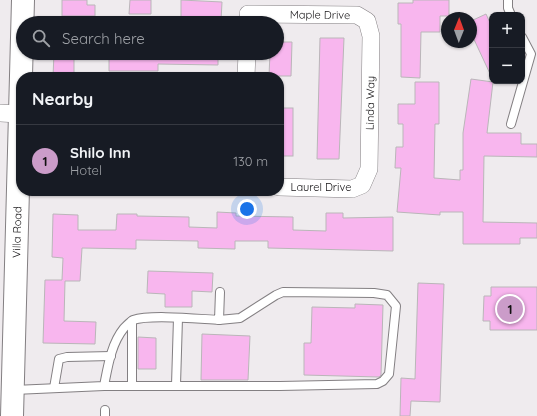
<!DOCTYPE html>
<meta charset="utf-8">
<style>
:root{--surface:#171b24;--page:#20242c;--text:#f1f3f6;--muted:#9ea1a6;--line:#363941;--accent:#cb9cc9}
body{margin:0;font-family:Quicksand,sans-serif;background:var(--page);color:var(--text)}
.controls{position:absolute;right:12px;top:12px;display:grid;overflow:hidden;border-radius:8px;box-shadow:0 1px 3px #0004}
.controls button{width:36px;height:36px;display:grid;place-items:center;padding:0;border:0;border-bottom:1px solid var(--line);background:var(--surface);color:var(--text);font:20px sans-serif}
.compass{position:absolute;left:441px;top:12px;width:36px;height:36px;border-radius:50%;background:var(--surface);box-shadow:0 1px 3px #0004;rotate:1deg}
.you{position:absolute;left:247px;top:209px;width:14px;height:14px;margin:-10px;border:3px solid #fff;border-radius:50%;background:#1a73e8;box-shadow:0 0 0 6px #1a73e833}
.badge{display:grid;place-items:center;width:26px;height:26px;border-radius:50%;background:var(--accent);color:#111;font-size:13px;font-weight:700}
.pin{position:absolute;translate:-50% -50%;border:2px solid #fff;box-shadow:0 1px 4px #0006}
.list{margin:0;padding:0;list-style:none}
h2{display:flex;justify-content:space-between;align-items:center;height:52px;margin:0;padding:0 16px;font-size:17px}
h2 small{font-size:13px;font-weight:400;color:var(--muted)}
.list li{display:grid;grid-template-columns:26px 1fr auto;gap:12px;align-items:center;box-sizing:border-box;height:72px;padding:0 16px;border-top:1px solid var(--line)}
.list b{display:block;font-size:15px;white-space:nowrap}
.list p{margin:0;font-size:13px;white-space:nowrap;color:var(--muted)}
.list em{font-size:13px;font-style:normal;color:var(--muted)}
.icon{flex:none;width:22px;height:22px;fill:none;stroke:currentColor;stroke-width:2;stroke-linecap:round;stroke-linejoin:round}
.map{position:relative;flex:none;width:537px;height:416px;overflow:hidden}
.search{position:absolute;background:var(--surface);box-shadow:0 1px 3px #0004;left:16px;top:16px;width:268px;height:44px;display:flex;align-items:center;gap:10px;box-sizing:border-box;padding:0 14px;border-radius:22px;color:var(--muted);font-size:15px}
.panel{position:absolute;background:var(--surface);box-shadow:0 1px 3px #0004;left:16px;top:72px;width:268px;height:124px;border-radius:16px}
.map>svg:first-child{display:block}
</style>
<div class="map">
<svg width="537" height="416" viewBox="0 0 537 416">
<rect width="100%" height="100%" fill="#efebee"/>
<!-- building -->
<g fill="#f8b6ee" stroke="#bab6b9">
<path d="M62 0H87V5H95V16H62Z"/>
<path d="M130 0H151V14H129Z"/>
<path d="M181 0 222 2 221 21H181Z"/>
<path d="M413 0H449V16H440V32H421L420 78 401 77V24H398V3H413Z"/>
<path d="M486 14 492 27V78L471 33V21Z"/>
<path d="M320 38H344L339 159H317Z"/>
<path d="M277 42H292L291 76H269L270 53H277Z"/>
<path d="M54 53H74V77H53Z"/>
<path d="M109 53H218V65L158 64V71H109Z"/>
<path d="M471 79 493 82 487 133H521V144H537V157L484 156 483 222 537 223V238H520V244H463V212H440V215L397 212 401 168H395L396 147H403V124H398V104H415V82H439V124H435L434 178 460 180V170H463V133Z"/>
<rect x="279" y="108" width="14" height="48"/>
<path d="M217 212 236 213V216L293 217V230L326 231V213H343V218L393 217V251L268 248V241H235V249L198 248V241L136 240V249L82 248 80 281H65L64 321 96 322 95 344 43 343 45 280H62L63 258 52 257 53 214 78 215V230H116L117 214H137V216L189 217V227L217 228Z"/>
<path d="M148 271 213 273 212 292 192 291V307H165V294L147 293Z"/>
<path d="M418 283 444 284 440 402 411 401 410 416H400L401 378 415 379Z"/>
<path d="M491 287H537V330H490V321H483L484 296H491Z"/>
<path d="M355 304 383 305 381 375 379 377 304 375V343H311L312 307 355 308Z"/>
<path d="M202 334 250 336 248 380H201Z"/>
<path d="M138 337 156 338V369H138Z"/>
</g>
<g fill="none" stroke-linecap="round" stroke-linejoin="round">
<!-- lane casing -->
<g stroke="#837f82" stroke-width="10">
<g id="lane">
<path d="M508 0V8L511 15"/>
<path d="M511 124 531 54 522 37"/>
<path d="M132 385V321"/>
<path d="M176 385 178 318"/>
<path d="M104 386H280L377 384 383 381 389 374 396 306 387 295 374 293 283 292 276 295 240 318 219 320"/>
<path d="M54 388 59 359 67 357 111 356"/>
<path d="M14 390 104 386C108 366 111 344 124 328 126 326 130 322 133 320 151 314 199 319 219 320L220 292"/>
<path d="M105 416V410"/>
</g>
</g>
<!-- street casing -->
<g stroke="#837f82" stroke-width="18">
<g id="street">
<path id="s1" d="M248 14 357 15 367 21 371 36 369 169 362 185 352 189 279 187"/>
<path d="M246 77 247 53"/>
<path d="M0 113 19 114"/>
</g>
</g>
<!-- secondary casing -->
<g stroke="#837f82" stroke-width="24">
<g id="secondary">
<path id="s2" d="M12 416 23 0"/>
</g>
</g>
<!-- lane -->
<use href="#lane" stroke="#fff" stroke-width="8"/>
<!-- street -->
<use href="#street" stroke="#fff" stroke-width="17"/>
<!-- secondary -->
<use href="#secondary" stroke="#fff" stroke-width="22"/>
</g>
<g text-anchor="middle" stroke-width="4" stroke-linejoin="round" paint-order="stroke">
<!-- street labels -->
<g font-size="11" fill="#121012" stroke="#fff">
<text dy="4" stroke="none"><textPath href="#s1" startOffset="72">Maple Drive</textPath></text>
<text transform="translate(370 103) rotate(-89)" y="4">Linda Way</text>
<text x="321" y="191">Laurel Drive</text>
<text dy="4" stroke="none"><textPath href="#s2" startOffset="184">Villa Road</textPath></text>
</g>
</g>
</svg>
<div class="controls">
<button>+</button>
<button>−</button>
</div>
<svg class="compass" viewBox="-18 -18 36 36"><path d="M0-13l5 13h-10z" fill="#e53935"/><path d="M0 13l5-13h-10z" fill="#9ea1a6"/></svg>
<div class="you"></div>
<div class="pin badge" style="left:510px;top:309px">1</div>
<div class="search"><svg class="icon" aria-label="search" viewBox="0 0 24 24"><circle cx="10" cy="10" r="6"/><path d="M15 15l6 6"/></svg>Search here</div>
<section class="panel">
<h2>Nearby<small></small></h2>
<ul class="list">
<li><span class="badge">1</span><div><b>Shilo Inn</b><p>Hotel</p></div><em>130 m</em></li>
</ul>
</section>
</div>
